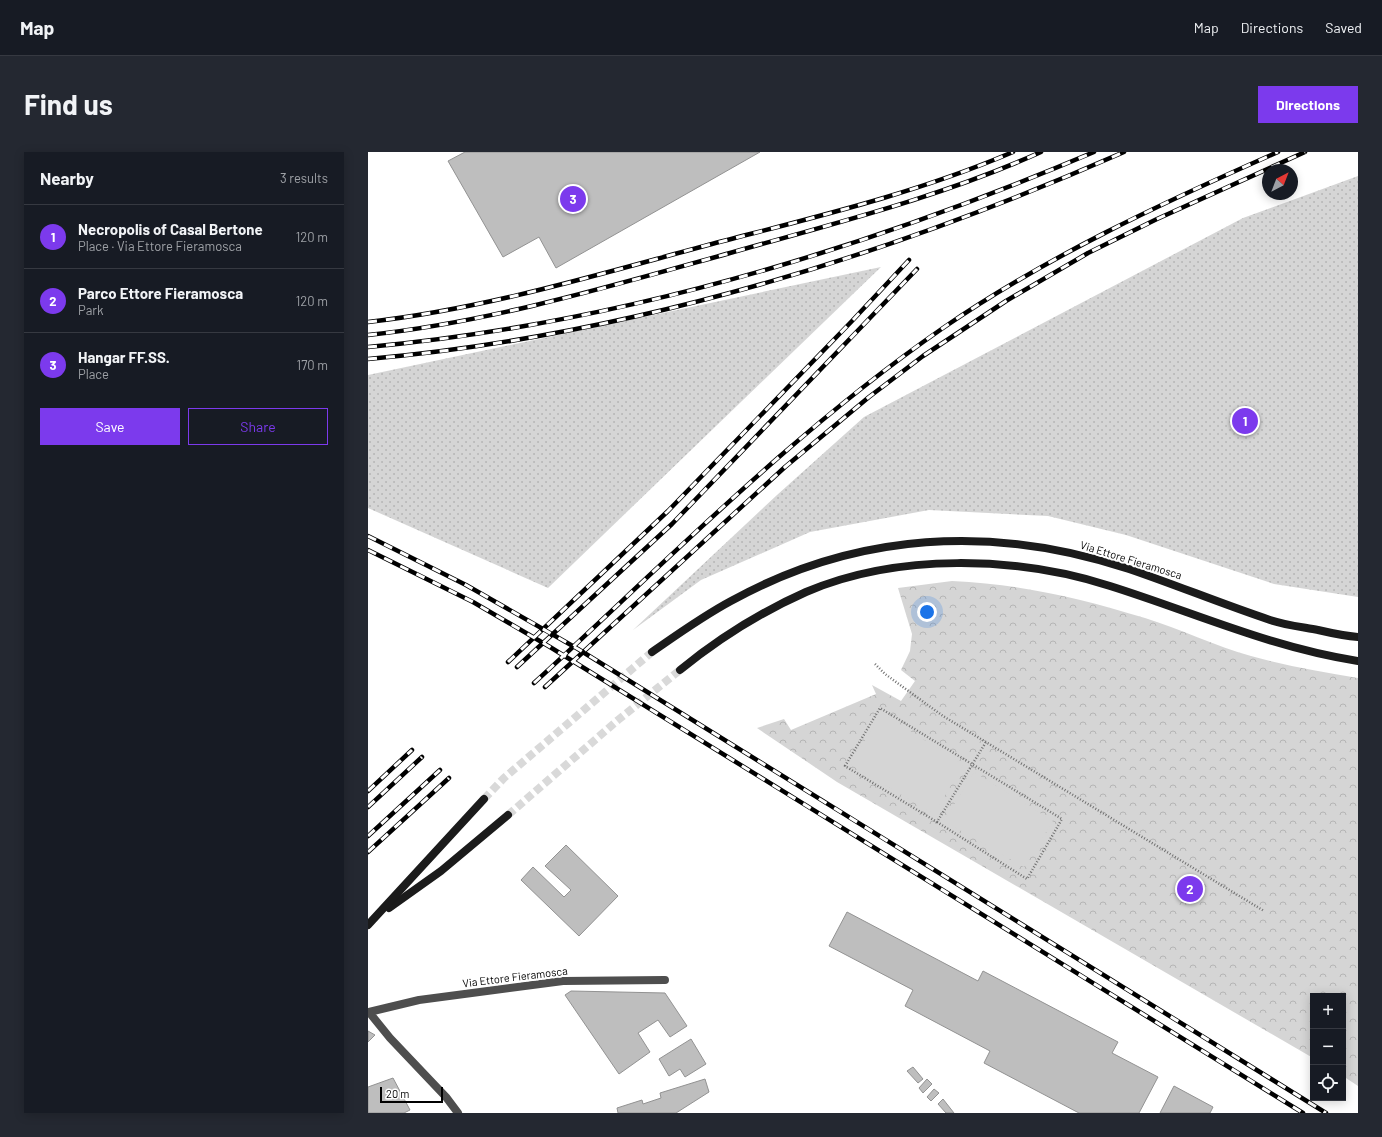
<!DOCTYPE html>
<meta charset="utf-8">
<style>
:root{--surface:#171b24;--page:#242831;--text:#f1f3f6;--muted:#9ea1a6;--line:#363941;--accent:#7c3aed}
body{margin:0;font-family:Barlow,sans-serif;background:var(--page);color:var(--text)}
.controls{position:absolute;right:12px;bottom:12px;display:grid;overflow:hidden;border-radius:0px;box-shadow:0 2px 10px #0003}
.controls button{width:36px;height:36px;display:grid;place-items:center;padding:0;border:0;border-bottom:1px solid var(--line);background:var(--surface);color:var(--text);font:20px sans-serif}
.compass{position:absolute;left:894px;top:12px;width:36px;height:36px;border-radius:50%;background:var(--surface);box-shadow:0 2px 10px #0003;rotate:42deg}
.scale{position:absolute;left:12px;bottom:10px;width:63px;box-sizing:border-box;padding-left:4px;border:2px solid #000;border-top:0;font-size:11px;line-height:14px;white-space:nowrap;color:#000;-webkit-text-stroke:3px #fff;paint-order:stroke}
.you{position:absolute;left:559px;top:460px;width:14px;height:14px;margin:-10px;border:3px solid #fff;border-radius:50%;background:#1a73e8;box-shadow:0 0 0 6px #1a73e833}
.badge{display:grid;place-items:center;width:26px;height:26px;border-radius:50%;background:var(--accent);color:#fff;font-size:13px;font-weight:700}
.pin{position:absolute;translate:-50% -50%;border:2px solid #fff;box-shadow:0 1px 4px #0006}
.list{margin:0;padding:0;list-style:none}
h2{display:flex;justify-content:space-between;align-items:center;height:52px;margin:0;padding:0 16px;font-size:17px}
h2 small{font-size:13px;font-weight:400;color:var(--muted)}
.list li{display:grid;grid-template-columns:26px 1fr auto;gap:12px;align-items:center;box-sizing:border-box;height:64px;padding:0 16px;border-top:1px solid var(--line)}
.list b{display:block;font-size:15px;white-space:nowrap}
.list p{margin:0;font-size:13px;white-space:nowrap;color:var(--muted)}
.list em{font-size:13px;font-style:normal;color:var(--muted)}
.actions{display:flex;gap:8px;padding:12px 16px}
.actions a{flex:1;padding:9px 0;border:1px solid var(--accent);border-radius:0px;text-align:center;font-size:14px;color:var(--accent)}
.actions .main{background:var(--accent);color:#fff}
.icon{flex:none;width:22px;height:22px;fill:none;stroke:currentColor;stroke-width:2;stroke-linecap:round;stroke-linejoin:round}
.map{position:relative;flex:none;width:990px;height:961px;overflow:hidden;border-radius:0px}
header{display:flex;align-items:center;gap:24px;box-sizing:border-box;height:56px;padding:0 20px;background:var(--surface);border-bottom:1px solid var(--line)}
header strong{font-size:19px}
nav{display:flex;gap:22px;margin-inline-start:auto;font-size:14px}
.intro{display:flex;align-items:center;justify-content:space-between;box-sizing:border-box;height:96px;padding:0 24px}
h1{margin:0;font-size:28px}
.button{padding:10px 18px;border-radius:0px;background:var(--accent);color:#fff;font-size:14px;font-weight:700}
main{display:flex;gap:24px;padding:0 24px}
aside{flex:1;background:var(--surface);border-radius:0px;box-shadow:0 2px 10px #0003}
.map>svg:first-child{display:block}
</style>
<header>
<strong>Map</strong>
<nav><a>Map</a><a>Directions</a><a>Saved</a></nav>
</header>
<div class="intro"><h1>Find us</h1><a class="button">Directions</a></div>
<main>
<aside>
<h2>Nearby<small>3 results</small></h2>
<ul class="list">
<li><span class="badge">1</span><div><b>Necropolis of Casal Bertone</b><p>Place · Via Ettore Fieramosca</p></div><em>120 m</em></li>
<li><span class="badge">2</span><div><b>Parco Ettore Fieramosca</b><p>Park</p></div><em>120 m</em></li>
<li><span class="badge">3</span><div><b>Hangar FF.SS.</b><p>Place</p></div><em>170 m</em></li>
</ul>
<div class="actions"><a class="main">Save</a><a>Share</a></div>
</aside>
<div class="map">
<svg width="990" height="961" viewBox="0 0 990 961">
<defs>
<pattern id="grass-dots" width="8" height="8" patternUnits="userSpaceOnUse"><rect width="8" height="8" fill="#d5d5d5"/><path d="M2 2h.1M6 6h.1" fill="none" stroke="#b5b5b5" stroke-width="1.8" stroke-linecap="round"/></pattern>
<pattern id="forest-crowns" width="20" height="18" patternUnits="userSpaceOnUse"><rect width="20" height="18" fill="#d5d5d5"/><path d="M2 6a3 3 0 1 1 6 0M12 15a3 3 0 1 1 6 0" fill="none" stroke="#b5b5b5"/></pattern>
</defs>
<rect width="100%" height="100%" fill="#fff"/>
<!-- grass -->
<g fill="url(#grass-dots)">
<path d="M990 24V445L906 432 758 383 680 364 561 358 442 380 333 428 265 478 409 343 496 265 875 66Z"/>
<path d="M513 115 180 436 0 356V223Z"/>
</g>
<!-- forest -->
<path fill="url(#forest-crowns)" d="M584 429C653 432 712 446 777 466 813 477 847 494 883 504 918 514 954 520 990 526V934L975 924V844H945V906L469 630 389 576 416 567 423 578 508 542 504 533 533 549 547 529 533 518 542 499 544 482 530 436Z"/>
<!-- garden -->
<g fill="#d5d5d5">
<path d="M513 560 595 613 566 662 483 613Z"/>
<path d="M606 620 685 669 656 715 576 669Z"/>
</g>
<!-- building -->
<g fill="#bebebe" stroke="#929292">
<path d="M97 0H392L188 116 171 85 135 105 80 9Z"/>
<path d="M198 693 250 744 211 784 153 728 165 715 196 745 203 738 177 714Z"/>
<path d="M479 760 610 829 615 819 750 890 744 901 790 925 771 961H711L616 911 622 899 537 854 545 838 461 794Z"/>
<path d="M203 839 297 841 319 874 302 885 290 868 270 881 282 900 251 922 197 843Z"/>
<path d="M0 879 7 883 0 890Z"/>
<path d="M323 887 338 912 317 925 312 917 301 924 291 907Z"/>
<path d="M545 915 555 927 550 931 539 919Z"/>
<path d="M25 926 42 958 36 961H0V935Z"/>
<path d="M337 927 341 940 308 961H250L249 956 274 948 275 952 293 946 292 941Z"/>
<path d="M559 927 564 932 555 941 551 936Z"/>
<path d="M806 934 845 955 842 961H792Z"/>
<path d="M566 937 571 941 563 949 559 945Z"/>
<path d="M575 947 586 961H578L570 952Z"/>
</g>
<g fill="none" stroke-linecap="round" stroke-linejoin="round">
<!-- secondary-tunnel -->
<g stroke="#d9d9d9" stroke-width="8" stroke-dasharray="8 4" stroke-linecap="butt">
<path d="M116 647 136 626 284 500"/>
<path d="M140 663 250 568 312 518"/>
</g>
<!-- path -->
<g stroke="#707070" stroke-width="2.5" stroke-dasharray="1 2" stroke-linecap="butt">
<path d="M507 512 517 522 575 564 896 759"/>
<path d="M569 670 659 727 694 667 512 556 477 614 569 670 618 590"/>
</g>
<!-- street -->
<path stroke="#4e4e4e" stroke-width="8" d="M90 961 78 945 22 886 1 860 51 848 195 829 297 828"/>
<!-- secondary -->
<g stroke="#1b1b1b" stroke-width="8">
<path d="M284 500C310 482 335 464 363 449 488 380 625 372 761 417 808 433 854 452 902 468 917 473 934 475 950 478 963 481 976 484 990 485"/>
<path d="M312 518C350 487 393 460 438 440 529 401 649 404 742 434 825 460 904 496 990 509"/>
<path d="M21 756 73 719 140 663"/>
<path d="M0 773 116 647"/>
</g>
<!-- rail casing -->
<g stroke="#000" stroke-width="4.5">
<g id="rail">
<path d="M0 170C116 157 228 123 340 93 443 66 547 42 645 0"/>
<path d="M0 183C123 170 243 134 362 101 467 71 573 45 673 0"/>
<path d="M0 195C251 172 495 98 726 0"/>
<path d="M0 207C261 184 517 105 756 0"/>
<path d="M0 384 98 433 210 497 958 961"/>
<path d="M0 398 105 450 182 495 935 961"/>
<path d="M140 510 300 359 484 169 541 108"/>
<path d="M149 515 304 372 549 117"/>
<path d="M166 531C299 409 426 279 575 176 680 104 794 51 910 0"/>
<path d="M177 535 417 315 501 245 555 204 638 149 720 101 789 67 937 0"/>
<path d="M0 639 44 598"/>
<path d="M0 655 54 605"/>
<path d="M0 684 72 618"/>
<path d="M0 700 81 626"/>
</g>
</g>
<!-- rail -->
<use href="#rail" stroke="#fff" stroke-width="3" stroke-dasharray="9" stroke-linecap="butt"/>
</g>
<g text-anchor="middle" stroke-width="4" stroke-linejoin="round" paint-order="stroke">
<!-- street labels -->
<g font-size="11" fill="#000" stroke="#fff">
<text transform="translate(763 408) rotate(17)" y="4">Via Ettore Fieramosca</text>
<text transform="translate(147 825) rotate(-7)" y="4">Via Ettore Fieramosca</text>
</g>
</g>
</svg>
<div class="controls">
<button>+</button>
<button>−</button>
<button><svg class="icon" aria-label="locate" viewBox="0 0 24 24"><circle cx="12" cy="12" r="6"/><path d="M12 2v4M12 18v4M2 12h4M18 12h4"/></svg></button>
</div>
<svg class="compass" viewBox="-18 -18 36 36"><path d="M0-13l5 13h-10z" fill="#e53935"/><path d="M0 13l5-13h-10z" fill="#9ea1a6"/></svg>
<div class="scale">20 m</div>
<div class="you"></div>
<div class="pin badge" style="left:877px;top:269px">1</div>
<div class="pin badge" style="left:822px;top:737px">2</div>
<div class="pin badge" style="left:205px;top:47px">3</div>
</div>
</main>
